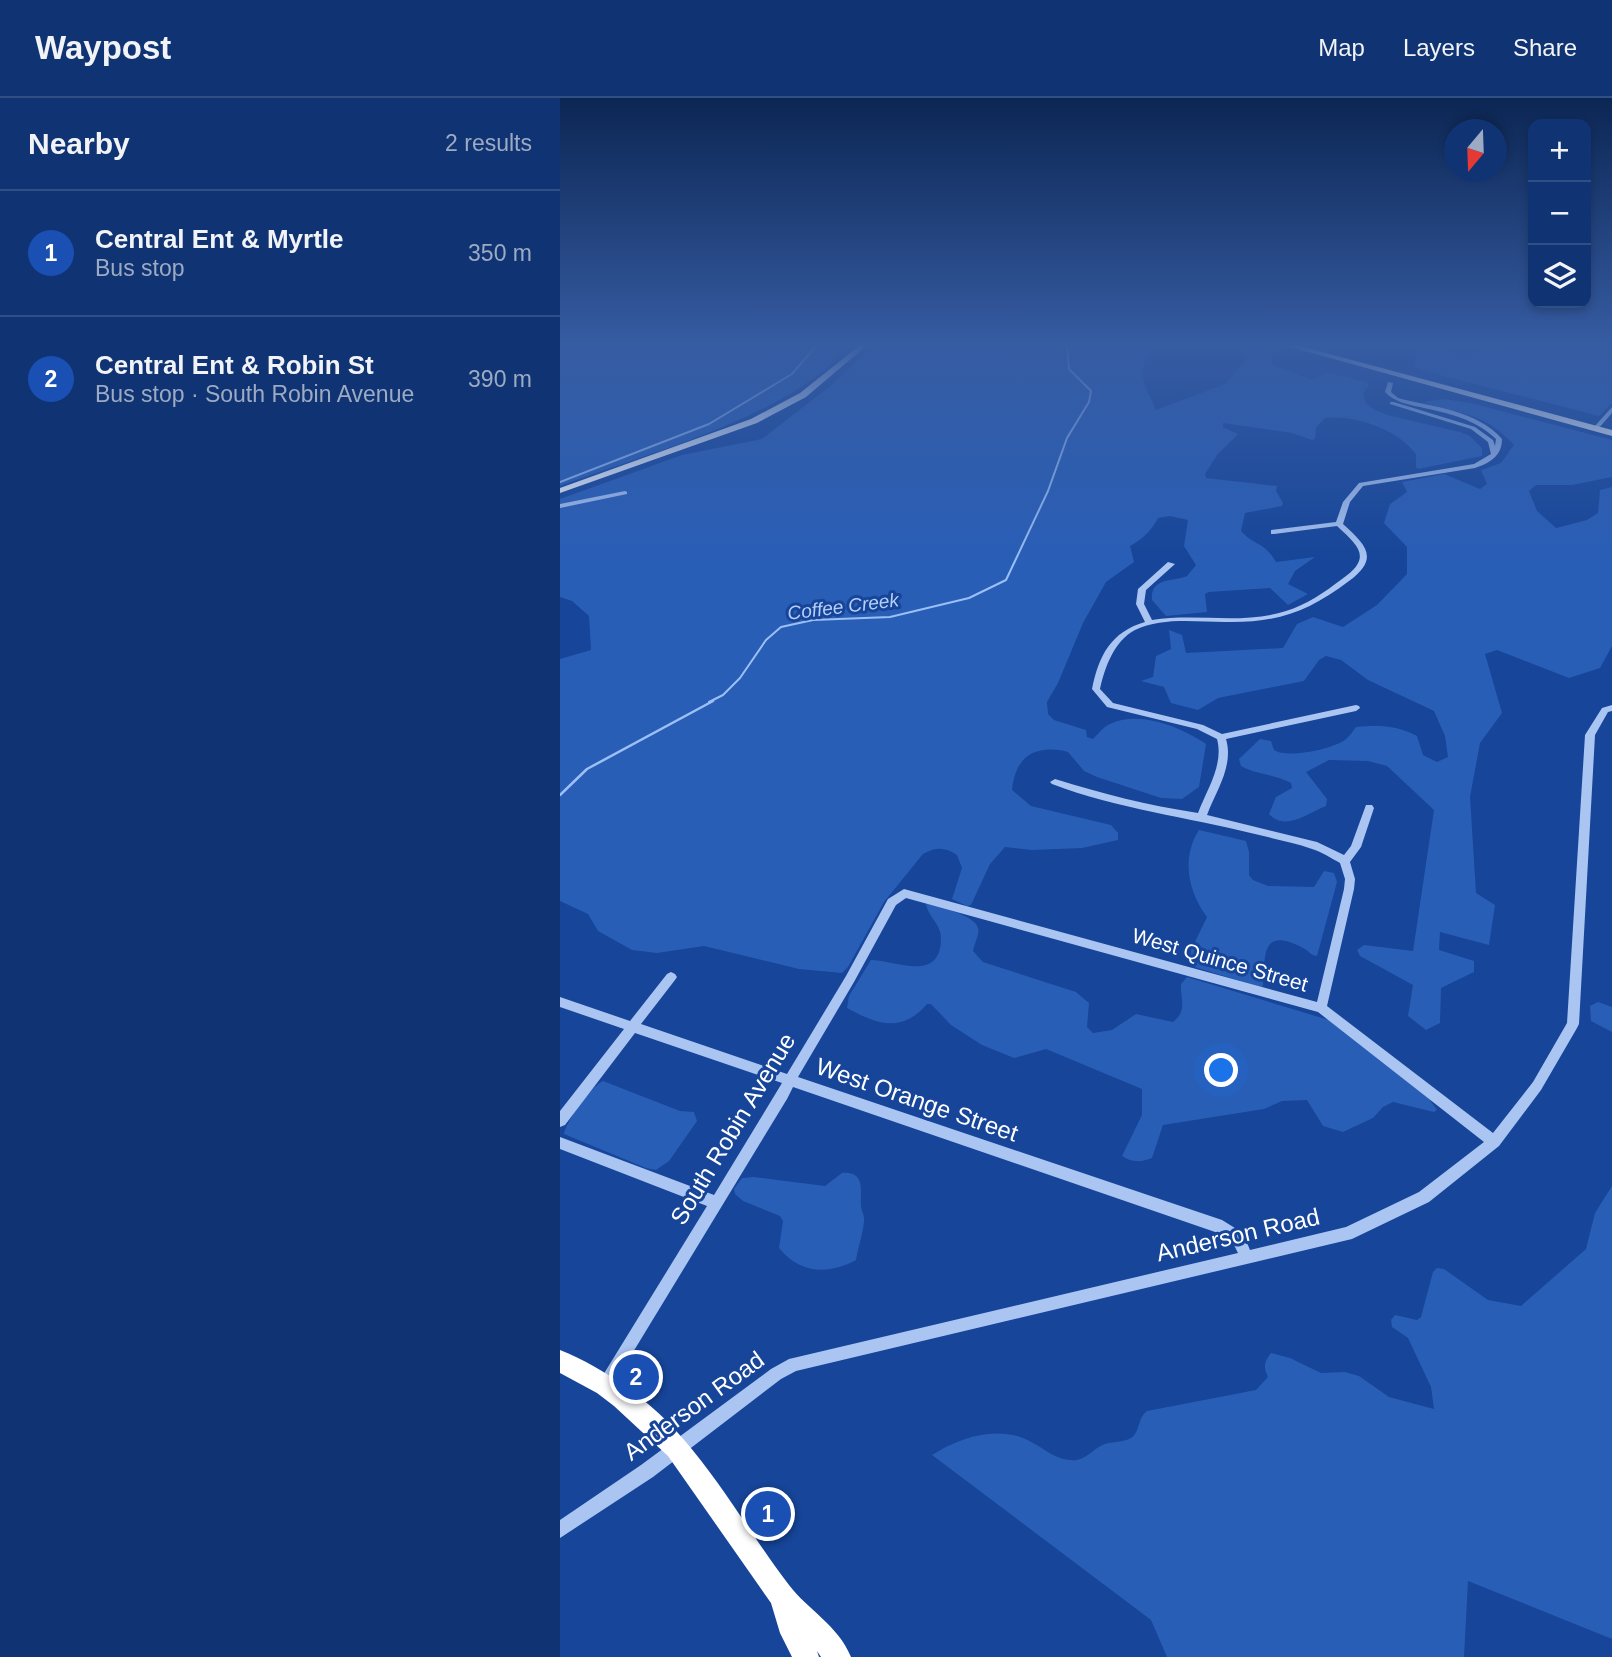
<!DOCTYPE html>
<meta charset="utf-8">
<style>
:root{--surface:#103473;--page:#1e3f7b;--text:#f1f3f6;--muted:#9caac4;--line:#304f85;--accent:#ffdf6b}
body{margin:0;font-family:Helvetica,sans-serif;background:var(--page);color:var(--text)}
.controls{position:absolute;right:21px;top:21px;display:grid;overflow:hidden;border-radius:14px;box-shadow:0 4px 10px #0003}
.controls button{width:63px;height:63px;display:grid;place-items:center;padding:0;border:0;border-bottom:2px solid var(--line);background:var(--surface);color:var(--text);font:35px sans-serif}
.compass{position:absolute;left:884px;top:21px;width:63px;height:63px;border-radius:50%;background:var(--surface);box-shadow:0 4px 10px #0003;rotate:199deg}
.you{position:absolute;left:662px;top:973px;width:24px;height:24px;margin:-18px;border:5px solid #fff;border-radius:50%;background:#1a73e8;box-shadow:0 0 0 10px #1a73e833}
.badge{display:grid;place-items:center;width:46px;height:46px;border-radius:50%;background:var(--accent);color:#fff;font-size:23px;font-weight:700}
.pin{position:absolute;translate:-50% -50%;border:4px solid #fff;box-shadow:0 2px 7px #0006}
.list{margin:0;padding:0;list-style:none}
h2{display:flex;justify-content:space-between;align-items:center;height:91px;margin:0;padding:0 28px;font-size:30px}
h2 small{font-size:23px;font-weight:400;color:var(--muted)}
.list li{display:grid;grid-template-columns:46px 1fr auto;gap:21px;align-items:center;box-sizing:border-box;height:126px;padding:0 28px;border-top:2px solid var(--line)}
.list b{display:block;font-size:26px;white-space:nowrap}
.list p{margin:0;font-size:23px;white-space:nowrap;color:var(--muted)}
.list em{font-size:23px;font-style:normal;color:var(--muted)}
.icon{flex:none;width:38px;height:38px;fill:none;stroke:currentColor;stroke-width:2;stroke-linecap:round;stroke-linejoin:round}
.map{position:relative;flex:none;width:1052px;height:1559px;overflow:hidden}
header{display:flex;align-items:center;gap:42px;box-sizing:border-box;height:98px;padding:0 35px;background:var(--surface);border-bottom:2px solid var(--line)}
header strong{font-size:33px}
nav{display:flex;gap:38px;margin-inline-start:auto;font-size:24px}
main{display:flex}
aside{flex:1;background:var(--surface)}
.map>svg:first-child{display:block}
</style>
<header>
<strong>Waypost</strong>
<nav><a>Map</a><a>Layers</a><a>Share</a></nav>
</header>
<main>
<aside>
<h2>Nearby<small>2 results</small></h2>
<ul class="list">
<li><span class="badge" style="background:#1a4fb4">1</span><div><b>Central Ent &amp; Myrtle</b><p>Bus stop</p></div><em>350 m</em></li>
<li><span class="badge" style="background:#1a4fb4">2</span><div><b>Central Ent &amp; Robin St</b><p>Bus stop · South Robin Avenue</p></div><em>390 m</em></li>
</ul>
</aside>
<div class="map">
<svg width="1052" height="1559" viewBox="0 0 1052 1559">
<rect width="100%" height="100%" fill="#164599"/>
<!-- green -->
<g fill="#295eb7">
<path d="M0 248H292C274 262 257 279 238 291 169 334 76 360 0 388Z"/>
<path d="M314 248H594C574 279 583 280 596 312L665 286 685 263 682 248H709L717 251 711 261 713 267 753 282 767 274 806 284 809 287 803 296 806 305 815 312 827 317 900 334 910 338 922 350V358L858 371 856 369V356C838 332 796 316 765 320L756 329 755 341 752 342 732 335 663 325V329L678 336 657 357 645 376 646 380 717 388 716 393 723 405 722 408 685 415 681 433C694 448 704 443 716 464L755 459 735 473 728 486 748 496 728 507 710 490 649 494 645 496 647 514 606 518 592 502C590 479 613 484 627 478L636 467 624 448 628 422 610 418 598 420C591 433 583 441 570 448L574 464 546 484 523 525 498 585 487 604 488 616 494 622 526 632 527 639 533 641C539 635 542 630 550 626 579 612 621 629 646 646L639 689 622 701 601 700 537 679 524 673 508 654C476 646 455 658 452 692L471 708 551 727 558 735V742L522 750 472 752 445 749 430 766 411 807 407 808 392 801 402 770 397 757C385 749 376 749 363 756L324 804 288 869 282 875 239 871 144 848 97 855 72 852 38 833 28 816 0 803V561L31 552 29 518 12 503 0 499V401L122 357 202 341 269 289Z"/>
<path d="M858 248 903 256 946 248H1052V305L1039 318 861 272 854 268Z"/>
<path d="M884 301 911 305 1052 342V379L1012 387H976L969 393 977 413 996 430 1027 422 1038 415 1040 392 1052 389V548L1040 570 1009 580 937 552 925 556 942 615 920 645 910 699 916 795 935 807 929 847 880 834 879 852 914 863V874L881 890 880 925 866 932 848 918 853 887 800 858 797 852 804 847 853 853 874 712 827 668 808 663 769 662 746 674 767 701 766 708C748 715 725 734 709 716L716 699 732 690 731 685C715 676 697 677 681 668L679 661 700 641 711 643 714 652C727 661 772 651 785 642 789 639 793 633 796 629 819 627 836 627 857 638L863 657 877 664 888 659 885 638 874 613 808 582 781 562 766 558 759 562 744 583 658 600 638 612 611 605 604 589 581 583 593 579 596 558 611 551 609 532 622 537 626 555 723 550 737 526 753 519 783 529 817 507 847 476V449L824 425 830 406 847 394 842 384 884 376 920 391 927 386 921 372 941 365 954 347C924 314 902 317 862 304Z"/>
<path d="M639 732 686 743 689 754V777L693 782 708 788 754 789 764 773 774 775 777 784 757 858C749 857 750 853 743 850 701 828 705 857 703 888L700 889 631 868V852L647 819C628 794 621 760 639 732Z"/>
<path d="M366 806C377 807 416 818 418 830 420 836 414 846 413 853L423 864 516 894 529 905 527 929 533 935 552 932 576 916 613 924C628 912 620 902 621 886L627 879 772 923 867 998 877 1012 874 1014 833 1004 823 1009 813 1020 783 1034 763 1028 747 1002 722 1003 704 1011 603 1027 592 1060C582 1064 572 1065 562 1058L582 1017V991L486 951 454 960 422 947 391 927 371 906H367C342 935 318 927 287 910L289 898 311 862C335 862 381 886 381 840 381 826 368 819 366 806Z"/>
<path d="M1038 904 1052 909V934L1031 923 1030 908Z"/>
<path d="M43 983 120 1013 134 1014 137 1023 109 1063 96 1072 86 1070 4 1036C6 1024 31 988 43 983Z"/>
<path d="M282 1075C306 1073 300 1093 301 1107 301 1113 305 1117 304 1123 303 1136 298 1149 296 1162 268 1177 240 1176 219 1150L223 1123 220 1118 183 1103 175 1096 174 1091 182 1080 194 1079 265 1088Z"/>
<path d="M1052 1088V1541L908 1483 904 1559H607L591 1522 372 1357C401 1338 442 1326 473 1345 488 1353 499 1364 517 1362 528 1360 535 1349 545 1346 554 1343 569 1345 575 1336 580 1328 579 1319 587 1313L696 1292 708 1279C703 1268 704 1264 711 1255L730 1260 761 1275 785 1274 799 1278 829 1299 874 1311 871 1289 848 1240 832 1229 831 1222 835 1217 857 1222 861 1219 873 1174 877 1170 884 1171 928 1202 961 1208 1026 1151 1035 1115Z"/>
</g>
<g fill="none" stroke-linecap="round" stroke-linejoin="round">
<!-- stream-far1 -->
<g stroke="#9cbff5" stroke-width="2">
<path d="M0 384 149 326 232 276 256 248"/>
<path d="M149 604 163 597 180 580 206 542 221 529 253 522 330 519 409 500 446 482 488 393 507 340 529 304 531 293 509 271 507 248"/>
</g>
<!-- stream -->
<path stroke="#9cbff5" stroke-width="2.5" d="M0 697 27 671 153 603"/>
<!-- minor -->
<g fill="#aac5f2" fill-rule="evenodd">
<path d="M828 284 833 285 831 294 838 300C873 309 917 312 942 341 942 358 930 365 915 370L803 388 790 404 783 426C806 447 820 460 789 483 748 514 717 525 665 524 636 524 602 519 575 532 554 543 545 569 540 591L553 605 643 627 662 636 796 607 799 608 800 610 796 613 666 641C674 668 656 693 647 717L757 744 784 757 791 748 806 707H812L814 710 801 749 790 764 795 781 794 791 767 908 933 1035 973 984 1007 925 1025 637 1042 610 1052 607V613L1048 614 1035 637 1019 926 1017 930 981 992 939 1048 869 1104 792 1141 236 1273 221 1281 93 1379 0 1440V1422L81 1367 211 1271 229 1261 678 1155 673 1145 658 1135 233 989 227 1001 50 1292 45 1295 40 1292 37 1287 40 1282 147 1108 0 1051V1039L154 1097 222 985 75 935 5 1027 0 1029V1013L64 931 0 909V899L70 923 107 876 111 874 115 876 117 879 115 882 81 926 227 976 286 878 328 801 344 791 757 904 784 791 785 781 780 765C771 760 762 754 752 751 733 744 714 741 695 736 627 719 558 711 492 686L490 684 495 681C544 696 586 707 638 715 647 691 664 667 657 641L637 631 547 609 532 591C539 557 551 534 585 524L576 506 578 491 608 464 615 466 586 492 584 506 592 522C636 515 683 527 726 513 746 507 765 494 782 481 812 460 800 449 777 428L714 436H711V432L776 424 783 404 799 385 914 366 931 356 928 344 911 331 830 306V304H834L915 329 933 342 935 348 936 341C916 321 887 315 860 309 846 306 835 304 825 294ZM346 800 758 914 924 1044 859 1094 786 1129 690 1152 683 1135 662 1122 238 979 294 884 336 807Z"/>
<path d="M1052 309V315L1038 331H1034V329Z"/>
<path d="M65 393 67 394V396L0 410V406Z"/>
</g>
<!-- major -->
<path fill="#f5f8ff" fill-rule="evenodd" d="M299 248H306L246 299 197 325 0 395V390L191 321 240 295Z"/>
<!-- highway -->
<g fill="#fff" fill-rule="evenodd">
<path d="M727 248H740L1052 332V338Z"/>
<path d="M0 1252C45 1270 94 1305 125 1343 163 1387 193 1440 229 1487 248 1512 278 1527 291 1559H261L257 1553 259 1559H232L220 1535 211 1505 108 1358 54 1308 37 1295 0 1275Z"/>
</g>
</g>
<!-- sky -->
<linearGradient id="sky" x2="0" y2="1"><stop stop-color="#0c2654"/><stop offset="0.53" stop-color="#365ca2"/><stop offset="1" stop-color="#365ca2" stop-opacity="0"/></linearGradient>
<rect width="1052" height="466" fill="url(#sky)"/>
<g text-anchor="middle" stroke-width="6" stroke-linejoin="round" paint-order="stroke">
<!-- far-water labels -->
<g font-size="19" font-style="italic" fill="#b6d0f9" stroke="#164599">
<text transform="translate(283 508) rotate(-7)" y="7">Coffee Creek</text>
</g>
<!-- street labels -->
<g font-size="21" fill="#fff" stroke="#164599">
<text transform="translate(660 862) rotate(16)" y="7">West Quince Street</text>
</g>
<!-- near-street labels -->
<g font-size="24" fill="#fff" stroke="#164599">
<text transform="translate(357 1002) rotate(19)" y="8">West Orange Street</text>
<text transform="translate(173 1031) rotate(-59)" y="8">South Robin Avenue</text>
<text transform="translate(678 1137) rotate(-13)" y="8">Anderson Road</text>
<text transform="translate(134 1308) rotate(-36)" y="8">Anderson Road</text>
</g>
</g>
</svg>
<div class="controls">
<button>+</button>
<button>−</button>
<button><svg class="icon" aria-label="layers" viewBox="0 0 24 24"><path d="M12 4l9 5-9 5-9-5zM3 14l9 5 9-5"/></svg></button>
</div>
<svg class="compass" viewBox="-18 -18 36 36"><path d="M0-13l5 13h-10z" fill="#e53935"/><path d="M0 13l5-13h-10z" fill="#9caac4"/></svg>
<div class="you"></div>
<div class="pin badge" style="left:208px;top:1416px;background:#1a4fb4">1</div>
<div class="pin badge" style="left:76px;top:1279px;background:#1a4fb4">2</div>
</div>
</main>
